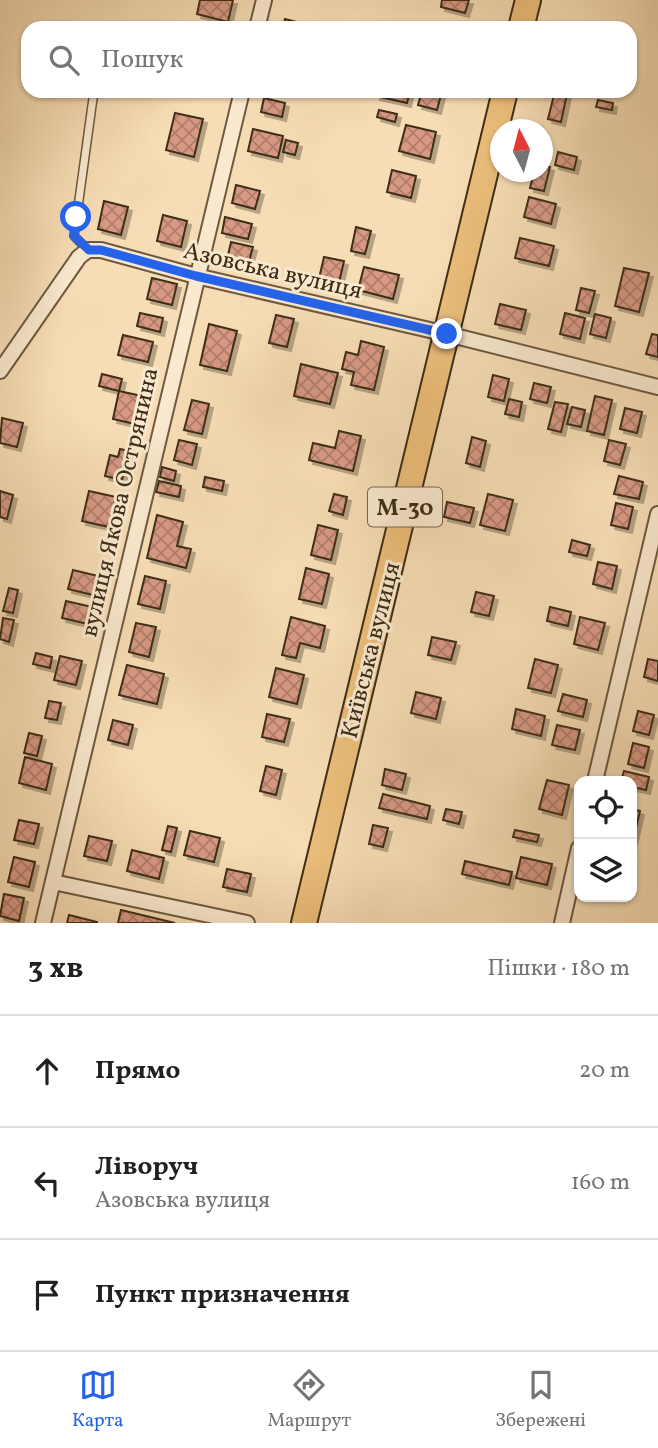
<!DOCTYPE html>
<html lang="uk">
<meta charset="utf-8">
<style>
:root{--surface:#fff;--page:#f2f2f2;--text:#202124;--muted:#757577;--line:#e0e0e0;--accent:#2563eb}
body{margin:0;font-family:Vollkorn,serif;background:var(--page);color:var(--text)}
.controls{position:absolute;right:21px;bottom:21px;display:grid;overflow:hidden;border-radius:14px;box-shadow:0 2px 5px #0004}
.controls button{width:63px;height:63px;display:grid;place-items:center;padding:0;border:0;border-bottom:2px solid var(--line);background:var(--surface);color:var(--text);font:35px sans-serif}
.compass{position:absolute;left:490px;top:119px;width:63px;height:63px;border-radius:50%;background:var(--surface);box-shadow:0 2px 5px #0004;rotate:354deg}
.stop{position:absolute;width:21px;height:21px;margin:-16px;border:5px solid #2563eb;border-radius:50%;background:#fff}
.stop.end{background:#2563eb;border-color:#fff;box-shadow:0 2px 7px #0008}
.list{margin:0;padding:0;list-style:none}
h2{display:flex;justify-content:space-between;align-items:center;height:91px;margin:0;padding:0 28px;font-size:30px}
h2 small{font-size:23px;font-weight:400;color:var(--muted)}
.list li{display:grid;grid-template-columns:46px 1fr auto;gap:21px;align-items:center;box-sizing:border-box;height:112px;padding:0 28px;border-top:2px solid var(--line)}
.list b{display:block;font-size:26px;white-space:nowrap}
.list p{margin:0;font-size:23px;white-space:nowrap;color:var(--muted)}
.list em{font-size:23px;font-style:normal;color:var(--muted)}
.icon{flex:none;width:38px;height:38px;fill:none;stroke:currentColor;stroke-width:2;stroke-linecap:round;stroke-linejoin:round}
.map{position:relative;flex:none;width:658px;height:923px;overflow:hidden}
.search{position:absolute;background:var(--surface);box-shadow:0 2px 5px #0004;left:21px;right:21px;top:21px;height:77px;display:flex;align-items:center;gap:18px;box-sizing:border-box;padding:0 24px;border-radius:21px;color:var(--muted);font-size:26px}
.sheet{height:427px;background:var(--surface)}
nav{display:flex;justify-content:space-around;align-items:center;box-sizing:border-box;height:98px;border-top:2px solid var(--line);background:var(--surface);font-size:19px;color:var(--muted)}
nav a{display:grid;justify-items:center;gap:4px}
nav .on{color:var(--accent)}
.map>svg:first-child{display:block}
</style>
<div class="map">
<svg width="658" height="923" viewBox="0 0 658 923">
<defs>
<pattern id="building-cross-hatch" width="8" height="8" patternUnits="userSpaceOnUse" patternTransform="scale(1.75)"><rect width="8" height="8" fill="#d89984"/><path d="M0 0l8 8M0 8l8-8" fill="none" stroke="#b07d6b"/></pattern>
<filter id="shadow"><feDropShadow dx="4" dy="4" stdDeviation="0" flood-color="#0004"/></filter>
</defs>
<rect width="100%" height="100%" fill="#f7ddb5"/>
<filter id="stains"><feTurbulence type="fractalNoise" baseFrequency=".00286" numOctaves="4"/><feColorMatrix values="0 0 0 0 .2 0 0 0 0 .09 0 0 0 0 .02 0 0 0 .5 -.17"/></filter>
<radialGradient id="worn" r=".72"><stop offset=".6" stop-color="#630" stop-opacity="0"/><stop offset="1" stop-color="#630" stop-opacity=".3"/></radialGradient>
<!-- building -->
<g fill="url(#building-cross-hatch)" stroke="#3d2d18" stroke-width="2" filter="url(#shadow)">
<path d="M200 0H233L228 22 197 14Z"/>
<path d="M442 0H469L465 13 441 7Z"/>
<path d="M285 19 308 25 307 28H283Z"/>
<path d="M377 91H410L407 103 376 96Z"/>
<path d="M422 91H442L437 110 418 105Z"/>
<path d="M555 91 567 94 561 122 548 119Z"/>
<path d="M264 98 285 103 282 117 261 112Z"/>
<path d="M598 100 613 103 612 110 596 107Z"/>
<path d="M379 110 397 114 395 122 377 117Z"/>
<path d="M175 113 203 119 194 157 166 150Z"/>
<path d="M406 125 436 132 430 159 399 151Z"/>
<path d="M253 129 283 136 278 158 248 151Z"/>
<path d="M286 140 298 143 295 155 283 152Z"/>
<path d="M558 152 577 157 574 170 555 165Z"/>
<path d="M542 165 550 167 544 191 530 188 534 172H542Z"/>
<path d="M392 170 416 176 411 198 387 192Z"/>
<path d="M236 185 260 191 255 209 232 203Z"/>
<path d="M529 197 556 204 551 224 524 217Z"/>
<path d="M104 201 128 207 121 235 98 229Z"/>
<path d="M163 215 187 221 181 247 157 241Z"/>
<path d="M225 217 252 224 248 239 222 233Z"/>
<path d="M356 227 371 231 365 254 351 251Z"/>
<path d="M520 238 554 246 549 266 515 258Z"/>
<path d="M231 242 253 247 247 269 226 264Z"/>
<path d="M324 257 344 261 338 287 318 283Z"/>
<path d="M364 267 399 275 393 299 358 290Z"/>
<path d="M624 268 649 273 639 312 615 306Z"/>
<path d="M152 278 177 284 172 305 147 299Z"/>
<path d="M581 288 595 291 589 313 576 310Z"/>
<path d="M500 304 526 310 521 330 495 324Z"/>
<path d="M140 313 163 318 160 332 137 326Z"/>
<path d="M565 313 585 318 580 339 560 334Z"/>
<path d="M595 314 611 318 606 338 590 334Z"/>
<path d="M276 315 294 319 287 347 269 343Z"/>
<path d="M209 324 237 331 227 371 200 365Z"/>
<path d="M652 334 658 335V357L646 354Z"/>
<path d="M123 335 153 342 148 362 118 355Z"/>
<path d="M361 341 384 347 374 390 351 385 354 372 342 369 346 352 358 355Z"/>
<path d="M301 364 338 373 330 404 294 396Z"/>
<path d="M102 374 122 379 119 391 99 386Z"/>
<path d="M493 375 509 379 504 401 488 397Z"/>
<path d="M534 383 551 387 547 403 530 399Z"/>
<path d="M119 391 142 396 135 424 113 419Z"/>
<path d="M595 396 612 400 604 435 587 431Z"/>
<path d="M509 399 522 402 519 417 505 414Z"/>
<path d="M192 400 209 404 202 434 184 430Z"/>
<path d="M555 402 568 404 561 432 548 429Z"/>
<path d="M572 407 585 410 581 427 567 424Z"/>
<path d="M625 408 642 412 637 433 620 429Z"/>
<path d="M2 418 23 423 17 447 0 443Z"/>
<path d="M339 431 361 436 353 471 309 460 313 443 335 448Z"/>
<path d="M472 437 486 441 480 467 466 463Z"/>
<path d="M179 440 197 444 192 465 174 460Z"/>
<path d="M609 440 626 444 620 465 604 461Z"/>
<path d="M120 449 129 451 122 480 105 476 110 455 118 457Z"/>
<path d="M162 467 176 471 174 481 160 477Z"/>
<path d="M619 476 643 482 639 499 614 494Z"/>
<path d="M205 477 224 481 222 491 203 487Z"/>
<path d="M159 481 181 486 179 497 156 492Z"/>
<path d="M0 491 13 495 7 519 0 517Z"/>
<path d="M89 491 116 497 109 527 82 521Z"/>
<path d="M334 494 347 497 343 515 329 511Z"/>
<path d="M488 494 513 500 505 531 480 525Z"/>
<path d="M447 502 474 508 470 523 444 517Z"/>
<path d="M616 503 633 507 628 529 611 525Z"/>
<path d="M157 515 183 522 177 546 191 549 186 568 147 558Z"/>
<path d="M318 525 338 530 331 560 311 555Z"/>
<path d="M572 540 590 545 587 556 569 552Z"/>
<path d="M598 562 617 566 612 589 593 584Z"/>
<path d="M306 568 329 574 322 604 299 599Z"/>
<path d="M73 570 98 576 93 595 68 589Z"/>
<path d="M145 576 166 581 160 609 138 604Z"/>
<path d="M9 588 18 590 13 613 3 611Z"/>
<path d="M476 592 494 596 489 616 471 612Z"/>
<path d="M66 601 92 607 88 624 62 618Z"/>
<path d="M550 607 571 612 568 626 547 621Z"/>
<path d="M291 617 325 626 320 648 300 643 296 658 282 655Z"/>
<path d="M580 617 605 623 598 650 574 644Z"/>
<path d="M3 618 14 620 9 642 0 639Z"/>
<path d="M136 623 156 627 149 657 129 652Z"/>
<path d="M432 637 456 642 451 660 428 655Z"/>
<path d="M36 653 52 657 50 668 33 664Z"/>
<path d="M60 656 82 661 76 685 54 680Z"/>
<path d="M535 659 558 665 551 693 528 688Z"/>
<path d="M648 659 658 661V681L644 677Z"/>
<path d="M127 665 164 674 157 704 119 695Z"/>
<path d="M276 668 304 675 297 704 269 697Z"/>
<path d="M416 692 441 698 436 719 411 713Z"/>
<path d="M563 694 587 700 583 717 558 711Z"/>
<path d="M49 701 61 703 57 720 45 718Z"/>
<path d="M516 709 545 716 541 736 512 729Z"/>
<path d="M638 711 654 715 649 735 633 731Z"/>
<path d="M267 714 290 719 284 742 262 737Z"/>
<path d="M113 720 133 725 128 745 108 740Z"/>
<path d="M557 725 580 730 575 750 552 745Z"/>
<path d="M29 733 42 736 37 756 24 753Z"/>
<path d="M633 743 649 747 644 768 628 764Z"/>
<path d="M25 757 52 764 46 790 19 783Z"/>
<path d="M266 766 282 770 276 795 260 791Z"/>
<path d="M385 769 406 774 402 790 382 785Z"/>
<path d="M624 771 649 777 646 790 632 787V781H621Z"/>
<path d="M547 780 569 785 562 815 539 809Z"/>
<path d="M383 794 430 806 427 819 379 808Z"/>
<path d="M446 809 462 812 459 824 443 820Z"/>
<path d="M632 809 640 811 633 841H632Z"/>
<path d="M19 820 39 824 34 844 14 840Z"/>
<path d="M373 825 388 828 383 847 369 844Z"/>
<path d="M168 826 177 828 171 852 162 850Z"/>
<path d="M515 830 539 835 537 842 513 837Z"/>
<path d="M190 831 220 838 214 862 184 855Z"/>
<path d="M89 836 112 841 107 861 84 856Z"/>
<path d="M132 850 164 858 159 879 127 871Z"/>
<path d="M14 857 35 862 29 887 8 882Z"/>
<path d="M521 857 552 864 547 885 516 878Z"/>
<path d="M465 861 512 872 509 885 462 874Z"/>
<path d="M227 869 251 874 247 892 223 887Z"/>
<path d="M4 894 24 898 19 921 0 916Z"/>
<path d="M121 910 175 923H118Z"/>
<path d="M69 915 97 922V923H67Z"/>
</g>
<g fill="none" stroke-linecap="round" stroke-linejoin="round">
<!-- service casing -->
<g stroke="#6c593f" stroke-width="10">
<path id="service" d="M88 250 74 236 94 91"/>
</g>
<!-- minor casing -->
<g stroke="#6c593f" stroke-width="18">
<g id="minor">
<path d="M257 28 264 0"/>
<path d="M0 371 79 257 88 250H101L196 276 447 334 658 387"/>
<path d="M595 781 658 514"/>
<path d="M53 882 247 923"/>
<path d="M43 923 242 91"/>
<path d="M562 923 579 848"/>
</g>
</g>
<!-- trunk casing -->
<g stroke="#3d2d18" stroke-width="28">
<g id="trunk">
<path d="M521 28 528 0"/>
<path d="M304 923 505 91"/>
</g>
</g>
<!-- service -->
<use href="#service" stroke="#fae9cf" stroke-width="7"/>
<!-- minor -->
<use href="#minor" stroke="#fae9cf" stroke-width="14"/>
<!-- trunk -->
<use href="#trunk" stroke="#ecbe7a" stroke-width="24"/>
</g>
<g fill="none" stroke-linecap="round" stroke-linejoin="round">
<!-- route -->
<path stroke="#2563eb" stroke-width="9" d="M76 217 74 236 89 250H101L196 276 447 334"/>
</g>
<g text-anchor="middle" stroke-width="6" stroke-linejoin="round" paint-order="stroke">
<!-- shield labels -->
<rect fill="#fae9cf" stroke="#76654f" stroke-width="2" x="368" y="487.5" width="74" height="39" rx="5"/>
<g font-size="23" font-weight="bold" fill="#3d2d18">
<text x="405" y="515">М-30</text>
</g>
<!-- street labels -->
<g font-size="24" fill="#3d2d18" stroke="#fae9cf">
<text transform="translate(273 270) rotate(13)" y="8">Азовська вулиця</text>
<text transform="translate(119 502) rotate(-77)" y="8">вулиця Якова Острянина</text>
<text transform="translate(370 650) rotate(-76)" y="8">Київська вулиця</text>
</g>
</g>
<rect width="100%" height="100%" filter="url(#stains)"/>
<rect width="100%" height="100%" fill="url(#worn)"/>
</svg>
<div class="controls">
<button><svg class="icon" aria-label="locate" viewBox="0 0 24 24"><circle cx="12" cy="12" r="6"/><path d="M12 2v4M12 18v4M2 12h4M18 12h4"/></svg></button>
<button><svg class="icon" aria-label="layers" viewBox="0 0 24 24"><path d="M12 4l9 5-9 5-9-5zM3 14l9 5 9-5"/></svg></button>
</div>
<svg class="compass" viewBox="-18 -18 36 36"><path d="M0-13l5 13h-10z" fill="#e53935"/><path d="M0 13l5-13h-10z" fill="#757577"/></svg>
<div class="stop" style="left:76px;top:217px"></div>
<div class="stop end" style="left:447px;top:334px"></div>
<div class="search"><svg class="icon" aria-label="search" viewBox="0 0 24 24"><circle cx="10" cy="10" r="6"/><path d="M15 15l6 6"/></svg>Пошук</div>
</div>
<section class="sheet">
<h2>3 хв<small>Пішки · 180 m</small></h2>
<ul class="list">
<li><svg class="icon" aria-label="ahead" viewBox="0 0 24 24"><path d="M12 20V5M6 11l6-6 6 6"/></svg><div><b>Прямо</b></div><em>20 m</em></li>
<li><svg class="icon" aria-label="left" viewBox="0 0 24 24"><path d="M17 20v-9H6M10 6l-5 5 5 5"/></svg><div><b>Ліворуч</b><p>Азовська вулиця</p></div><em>160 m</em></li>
<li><svg class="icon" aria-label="arrive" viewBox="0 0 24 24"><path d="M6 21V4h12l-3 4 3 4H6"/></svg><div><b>Пункт призначення</b></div></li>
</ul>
</section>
<nav>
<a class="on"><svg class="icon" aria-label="map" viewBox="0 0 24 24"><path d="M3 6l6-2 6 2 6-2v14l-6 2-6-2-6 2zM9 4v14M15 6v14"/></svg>Карта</a>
<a><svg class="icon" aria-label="directions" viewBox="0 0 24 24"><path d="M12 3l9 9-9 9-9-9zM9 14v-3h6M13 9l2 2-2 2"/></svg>Маршрут</a>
<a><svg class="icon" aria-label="saved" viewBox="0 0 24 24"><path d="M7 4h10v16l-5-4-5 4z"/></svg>Збережені</a>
</nav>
